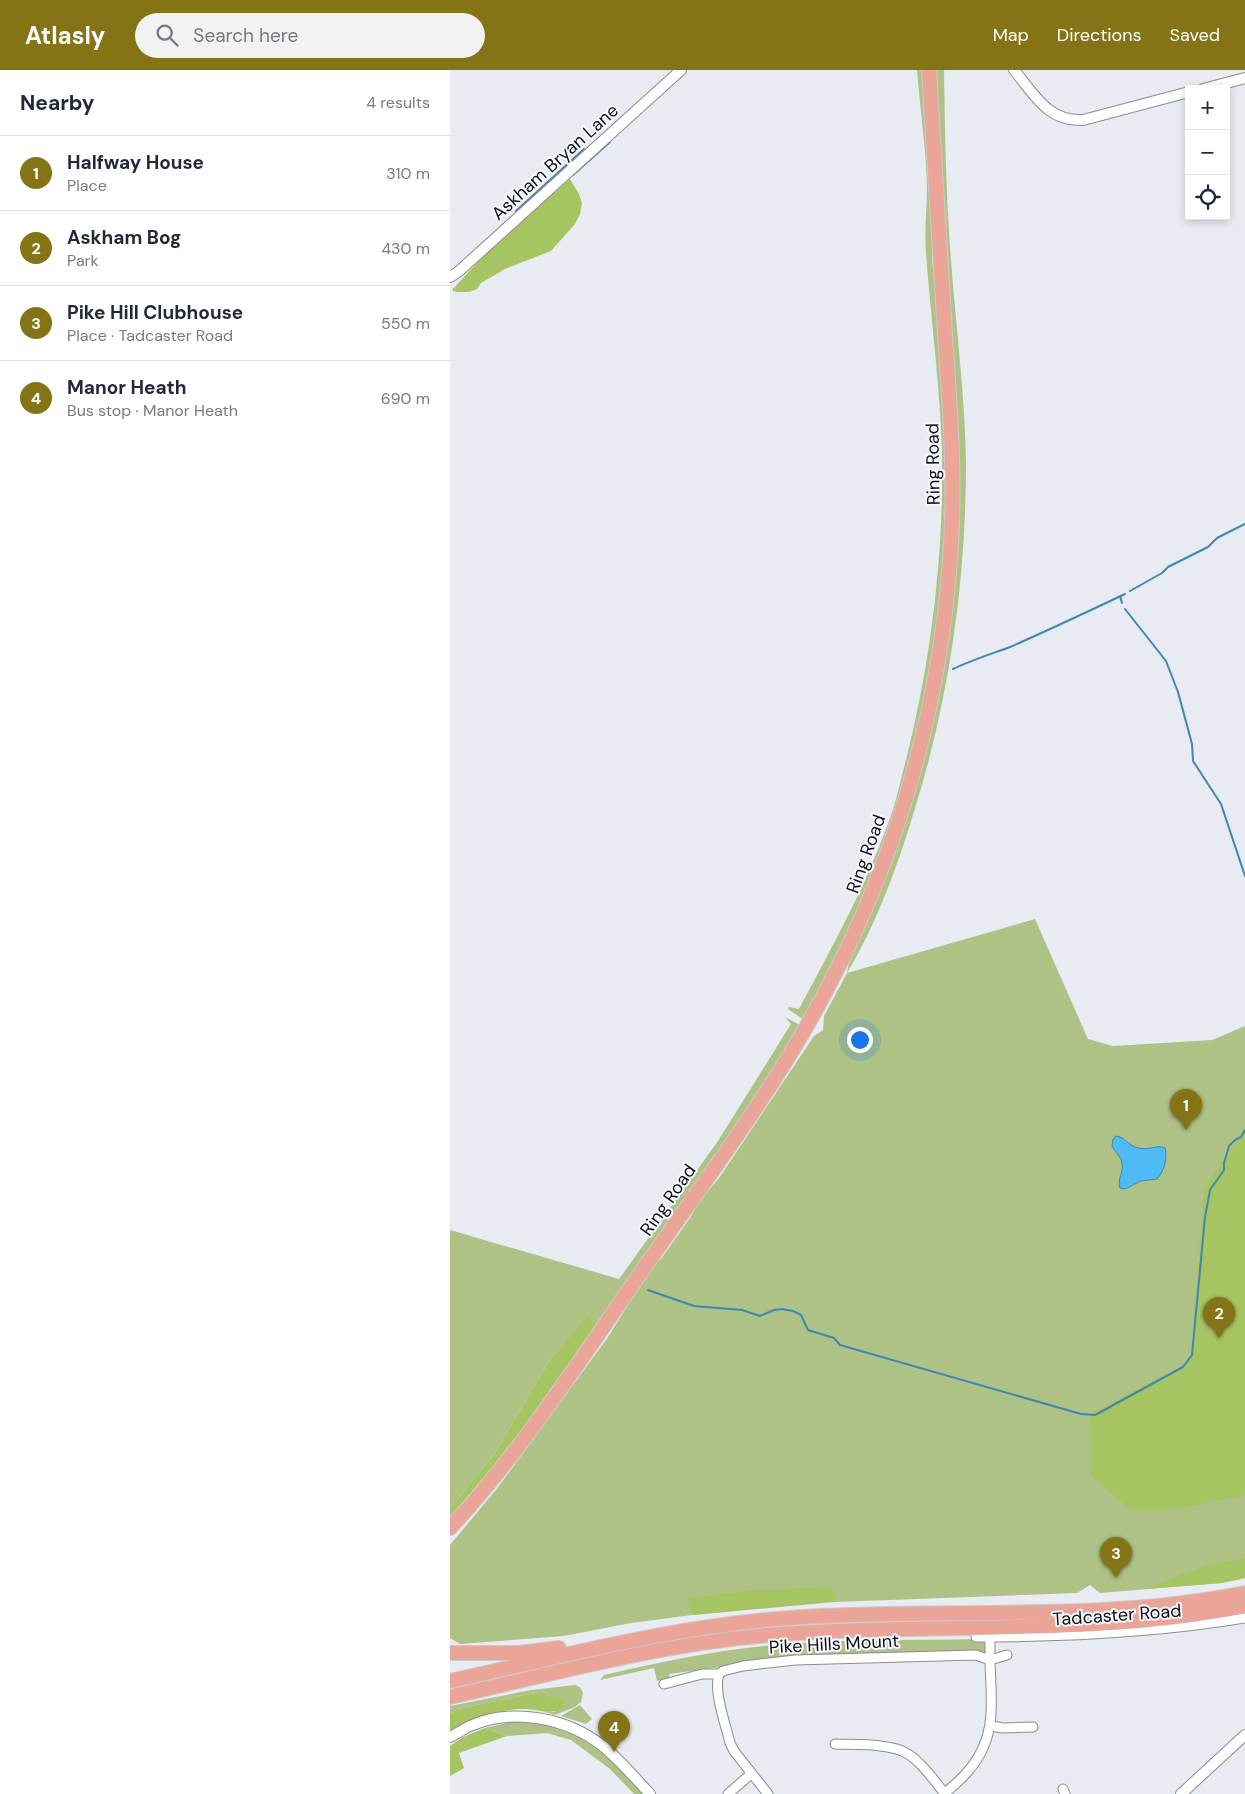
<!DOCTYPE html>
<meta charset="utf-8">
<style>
:root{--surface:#fff;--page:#f2f2f3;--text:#1f2937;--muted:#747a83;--line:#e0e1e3;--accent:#847416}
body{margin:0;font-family:"DM Sans",sans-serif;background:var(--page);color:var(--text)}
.controls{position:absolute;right:15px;top:15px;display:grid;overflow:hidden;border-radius:0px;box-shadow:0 2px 8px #0003}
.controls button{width:45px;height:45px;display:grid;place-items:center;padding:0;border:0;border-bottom:1px solid var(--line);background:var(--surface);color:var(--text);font:25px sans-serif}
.you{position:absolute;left:409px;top:969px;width:18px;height:18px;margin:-12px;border:4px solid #fff;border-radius:50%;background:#1a73e8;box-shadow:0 0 0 8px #1a73e833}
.badge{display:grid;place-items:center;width:32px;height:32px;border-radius:50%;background:var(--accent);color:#fff;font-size:16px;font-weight:700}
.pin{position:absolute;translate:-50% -41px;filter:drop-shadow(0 1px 2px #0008)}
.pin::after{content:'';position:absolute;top:26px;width:18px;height:15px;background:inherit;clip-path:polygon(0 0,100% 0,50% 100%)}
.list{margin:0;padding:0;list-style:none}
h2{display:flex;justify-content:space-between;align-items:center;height:65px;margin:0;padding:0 20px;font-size:21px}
h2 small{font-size:16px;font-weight:400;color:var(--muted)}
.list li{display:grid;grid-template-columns:32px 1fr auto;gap:15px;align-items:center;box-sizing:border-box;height:75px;padding:0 20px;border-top:1px solid var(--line)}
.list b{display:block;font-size:19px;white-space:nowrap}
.list p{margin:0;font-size:16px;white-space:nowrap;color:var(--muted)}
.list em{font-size:16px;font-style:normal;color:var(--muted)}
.icon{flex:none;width:28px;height:28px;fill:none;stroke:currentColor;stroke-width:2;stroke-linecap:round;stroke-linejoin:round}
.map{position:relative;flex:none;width:795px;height:1724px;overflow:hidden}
header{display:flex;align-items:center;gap:30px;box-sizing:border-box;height:70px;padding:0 25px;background:var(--accent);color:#fff}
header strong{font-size:24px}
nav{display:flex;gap:28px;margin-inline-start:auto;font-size:18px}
.search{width:350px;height:45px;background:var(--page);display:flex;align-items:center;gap:12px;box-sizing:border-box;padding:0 18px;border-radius:28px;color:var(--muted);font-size:19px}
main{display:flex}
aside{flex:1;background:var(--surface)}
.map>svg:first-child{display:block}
</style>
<header>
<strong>Atlasly</strong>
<div class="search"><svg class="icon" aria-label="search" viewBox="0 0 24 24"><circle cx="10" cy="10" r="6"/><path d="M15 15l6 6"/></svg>Search here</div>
<nav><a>Map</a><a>Directions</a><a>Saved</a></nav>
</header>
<main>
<aside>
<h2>Nearby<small>4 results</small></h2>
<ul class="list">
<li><span class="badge">1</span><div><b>Halfway House</b><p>Place</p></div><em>310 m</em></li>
<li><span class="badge">2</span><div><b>Askham Bog</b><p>Park</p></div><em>430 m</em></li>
<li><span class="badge">3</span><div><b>Pike Hill Clubhouse</b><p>Place · Tadcaster Road</p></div><em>550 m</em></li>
<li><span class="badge">4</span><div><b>Manor Heath</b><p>Bus stop · Manor Heath</p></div><em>690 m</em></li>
</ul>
</aside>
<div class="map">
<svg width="795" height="1724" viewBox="0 0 795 1724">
<rect width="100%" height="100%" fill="#e9ebf3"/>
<!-- green -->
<g fill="#aec286">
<path d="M467 0H472L483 144 482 190 490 250 497 383 496 479 490 536 480 602 465 671 445 741 422 808 387 887 354 950 338 939 339 937 349 939C383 875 419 811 442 742 448 725 451 707 456 690 481 591 494 485 492 382 490 316 481 250 476 184 474 161 477 139 477 116 476 78 470 39 467 0Z"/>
<path d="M485 0H494C495 63 496 127 501 190 506 257 515 325 516 393 516 513 499 631 463 745 447 797 426 855 397 903L585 849 638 969 663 976 762 970 795 956V1508L772 1513 650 1523 640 1515 627 1523 385 1532 242 1545 181 1553 114 1566 10 1574 0 1568V1475L49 1416 158 1267 204 1193 211 1189 242 1145 246 1135 269 1108 364 966 373 960 374 946 397 903 400 887 452 755 505 484Z"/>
<path d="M335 947 350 955 283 1061 146 1255 138 1246 99 1291 45 1383 0 1439V1160L169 1209 268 1071 341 954Z"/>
<path d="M530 1569 536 1574V1586L315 1591 219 1604 220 1608 207 1611 204 1598 150 1610 154 1605C198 1595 243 1585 288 1579 368 1568 450 1571 530 1569Z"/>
<path d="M125 1615 130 1617 133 1623 131 1632 125 1637 105 1645 92 1641 105 1642 104 1628 96 1623 90 1622 7 1639 0 1644V1636L81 1620Z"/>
<path d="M130 1635 142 1649 136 1654 111 1646Z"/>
<path d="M61 1652H75L95 1655 125 1665 161 1688 193 1724H184L160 1699 121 1670 97 1663 57 1666 35 1658Z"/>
</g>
<!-- forest -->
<g fill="#a7c462">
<path d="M120 109 129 124 132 133 130 144 125 154 101 181 55 199 31 213 27 219 19 222H6L2 220 37 182 76 146Z"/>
<path d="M795 1059V1425L722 1440 679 1439 641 1406 640 1344 740 1291 754 1118Z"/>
<path d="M138 1245 146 1255 59 1378 0 1447V1439L45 1383 99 1291Z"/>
<path d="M795 1488V1508L772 1513 694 1519 754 1496Z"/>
<path d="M381 1517 385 1531 242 1545 238 1528 306 1520Z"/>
<path d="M90 1622 96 1623 104 1628 115 1629 116 1633C108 1648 88 1639 74 1639 47 1639 23 1649 0 1661V1644L7 1639Z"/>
<path d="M35 1658 57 1666 9 1683 14 1698 0 1706V1676L13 1667Z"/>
</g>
<!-- water -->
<path fill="#4fbbf6" stroke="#3c88b2" d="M666 1066C675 1067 679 1076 688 1078 699 1081 707 1074 715 1078 718 1087 714 1102 707 1109L691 1111 675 1119 670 1118C667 1109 674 1102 672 1093 671 1086 665 1082 662 1076L663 1069Z"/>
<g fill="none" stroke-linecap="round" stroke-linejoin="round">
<!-- stream -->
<g stroke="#3c88b2" stroke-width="2">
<path d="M123 105 160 72"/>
<path d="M66 141 134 79"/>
<path d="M680 521 712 503 718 497 758 477 767 468 795 454"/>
<path d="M670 526 672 533"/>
<path d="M675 539 716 591 728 622 742 674 743 691 771 734 795 806"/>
<path d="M503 599C522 590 541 584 560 577 599 560 637 542 675 524"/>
<path d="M198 1220 244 1236 292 1240 310 1246 324 1240 332 1239 343 1241 351 1245 358 1260 384 1268 390 1275 631 1344 645 1345 733 1297 742 1285 755 1147 760 1120 774 1100V1093L779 1076 785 1070 791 1067 795 1060"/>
</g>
<!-- minor casing -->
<g stroke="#8a8c93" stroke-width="11">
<g id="minor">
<path d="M526 1567C617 1567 706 1563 795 1548"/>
<path d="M540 1567V1582"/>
<path d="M269 1604C263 1621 276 1655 280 1673L284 1681 318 1724"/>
<path d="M214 1614 252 1604H269L273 1601 293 1596 345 1590 526 1585 540 1590 557 1585"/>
<path d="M541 1656 553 1658 583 1657"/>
<path d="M385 1674C405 1675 441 1673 458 1684 472 1693 484 1710 495 1724"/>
<path d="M613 1719 615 1724"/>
<path d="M278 1724 301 1704"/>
<path d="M494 1724C503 1716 512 1709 519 1700 548 1666 541 1631 540 1590"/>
</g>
</g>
<!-- tertiary casing -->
<g stroke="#8a8c93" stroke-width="12">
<g id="tertiary">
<path d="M564 0C584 24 598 52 633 50L739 22"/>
<path d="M753 19 795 8"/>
<path d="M0 207 8 202 231 0"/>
<path d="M0 1667C7 1664 13 1659 20 1656 63 1637 118 1648 154 1677 171 1691 185 1708 200 1724"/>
<path d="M731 1724 795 1665"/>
</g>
</g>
<!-- trunk casing -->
<g stroke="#cacbcb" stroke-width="16">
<g id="trunk">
<path d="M0 1458C72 1381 132 1287 192 1201 248 1120 309 1040 358 954 439 812 489 652 500 489 506 414 500 340 495 265 490 176 484 88 479 0"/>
<path d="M0 1583H69L109 1578"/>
<path d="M0 1611C117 1585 232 1554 353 1547 500 1538 649 1552 795 1523"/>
<path d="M0 1627C106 1603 212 1574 320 1565 478 1552 639 1567 795 1536"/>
</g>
</g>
<!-- minor -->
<use href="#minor" stroke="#fff" stroke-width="9"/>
<!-- tertiary -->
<use href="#tertiary" stroke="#fff" stroke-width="10"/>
<!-- trunk -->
<use href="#trunk" stroke="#eba498" stroke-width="14"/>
</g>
<g text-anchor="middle" stroke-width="4" stroke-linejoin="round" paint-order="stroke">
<!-- street labels -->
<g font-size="18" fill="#101113" stroke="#f7f8ff">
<text transform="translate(105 92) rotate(-42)" y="6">Askham Bryan Lane</text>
<text transform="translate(483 394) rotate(-91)" y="6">Ring Road</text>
<text transform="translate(416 784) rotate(-70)" y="6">Ring Road</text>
<text transform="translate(218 1130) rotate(-55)" y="6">Ring Road</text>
<text transform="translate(667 1545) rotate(-4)" y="6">Tadcaster Road</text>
<text transform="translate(384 1574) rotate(-3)" y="6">Pike Hills Mount</text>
</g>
</g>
</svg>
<div class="controls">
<button>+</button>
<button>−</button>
<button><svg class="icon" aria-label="locate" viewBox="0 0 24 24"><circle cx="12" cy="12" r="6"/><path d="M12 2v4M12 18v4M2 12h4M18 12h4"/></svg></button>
</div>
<div class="you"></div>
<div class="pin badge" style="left:736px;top:1060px">1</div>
<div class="pin badge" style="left:769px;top:1268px">2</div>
<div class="pin badge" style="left:666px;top:1508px">3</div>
<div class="pin badge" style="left:164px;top:1682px">4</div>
</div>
</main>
